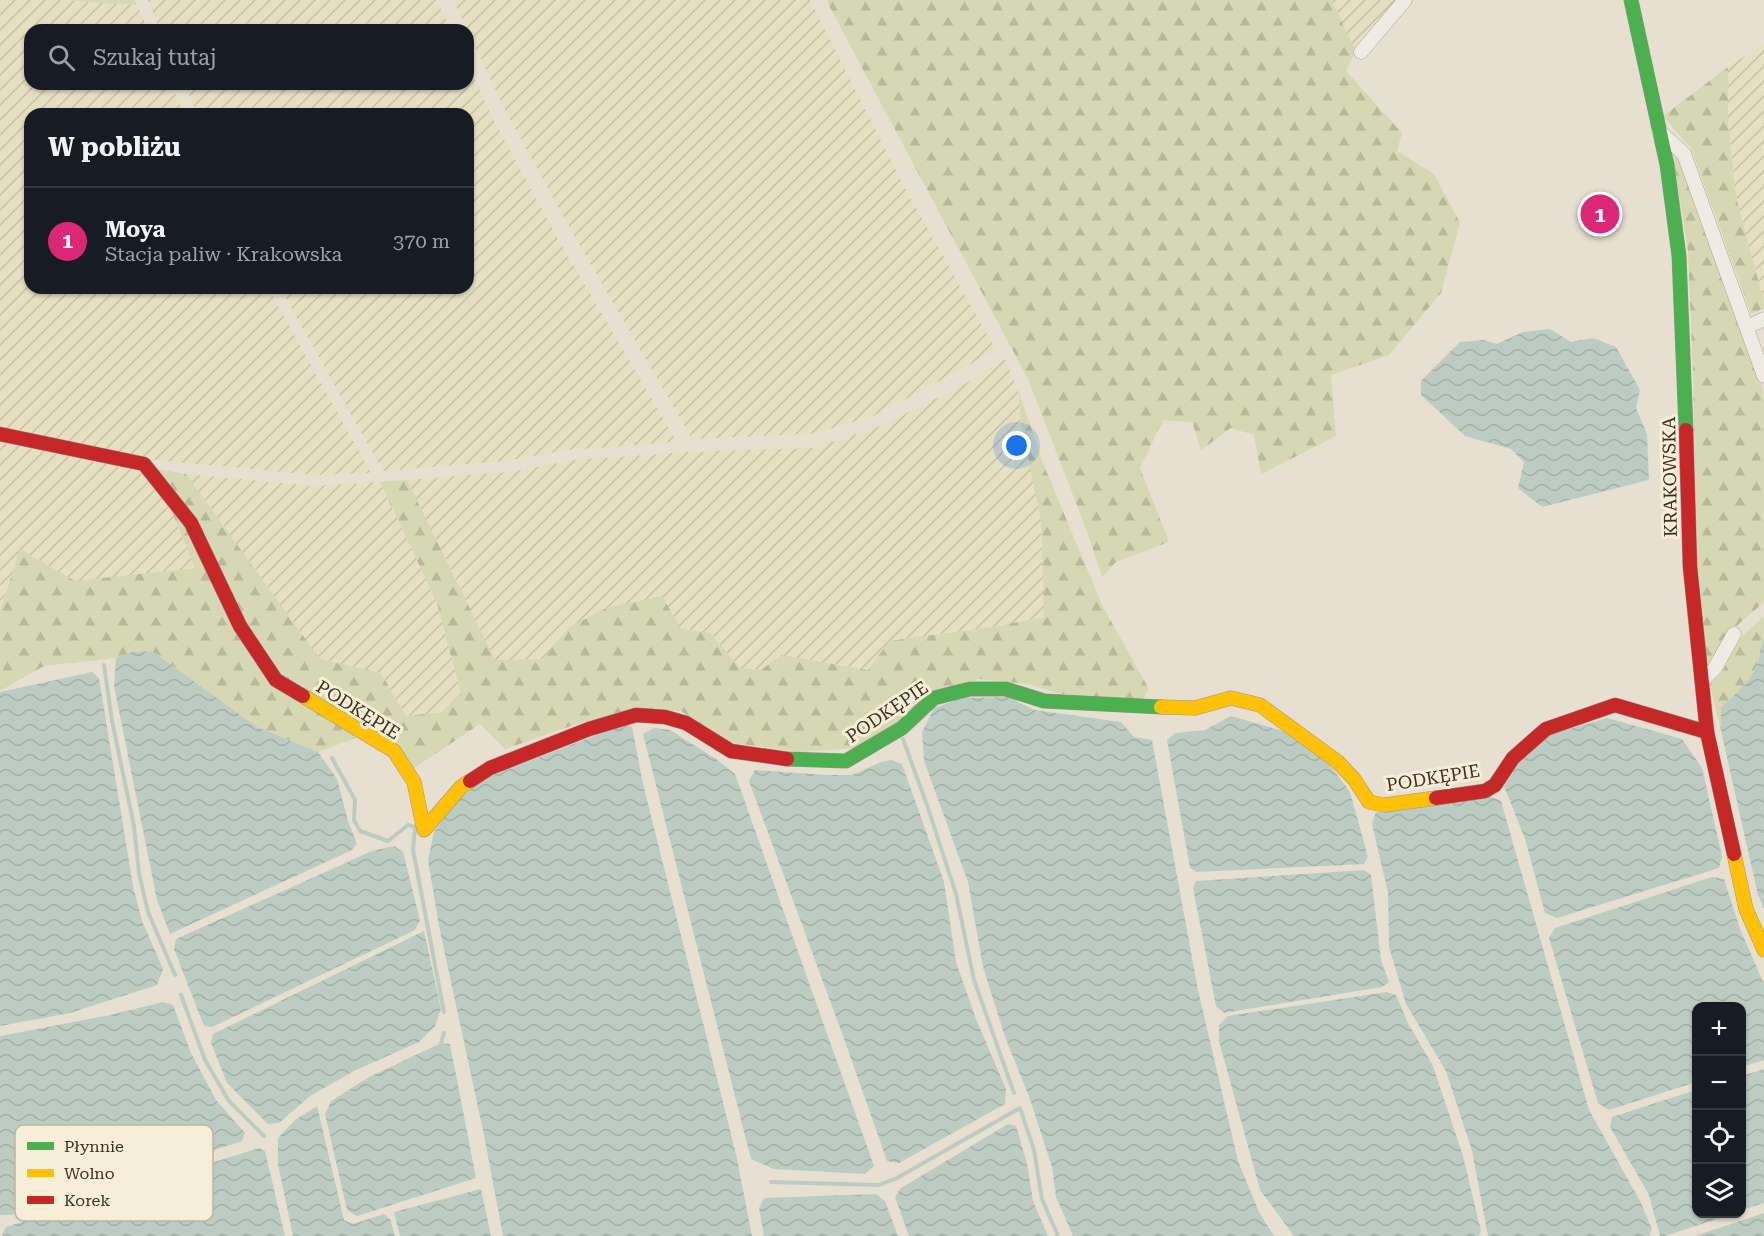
<!DOCTYPE html>
<html lang="pl">
<meta charset="utf-8">
<style>
:root{--surface:#171b24;--page:#20242c;--text:#f1f3f6;--muted:#9ea1a6;--line:#363941;--accent:#db2777}
body{margin:0;font-family:"Roboto Serif",serif;background:var(--page);color:var(--text)}
.controls{position:absolute;right:18px;bottom:18px;display:grid;overflow:hidden;border-radius:12px;box-shadow:0 2px 4px #0004}
.controls button{width:54px;height:54px;display:grid;place-items:center;padding:0;border:0;border-bottom:2px solid var(--line);background:var(--surface);color:var(--text);font:30px sans-serif}
.you{position:absolute;left:1017px;top:446px;width:21px;height:21px;margin:-15px;border:4px solid #fff;border-radius:50%;background:#1a73e8;box-shadow:0 0 0 9px #1a73e833}
.badge{display:grid;place-items:center;width:39px;height:39px;border-radius:50%;background:var(--accent);color:#fff;font-size:20px;font-weight:700}
.pin{position:absolute;translate:-50% -50%;border:3px solid #fff;box-shadow:0 2px 6px #0006}
.list{margin:0;padding:0;list-style:none}
h2{display:flex;justify-content:space-between;align-items:center;height:78px;margin:0;padding:0 24px;font-size:26px}
h2 small{font-size:20px;font-weight:400;color:var(--muted)}
.list li{display:grid;grid-template-columns:39px 1fr auto;gap:18px;align-items:center;box-sizing:border-box;height:108px;padding:0 24px;border-top:2px solid var(--line)}
.list b{display:block;font-size:22px;white-space:nowrap}
.list p{margin:0;font-size:20px;white-space:nowrap;color:var(--muted)}
.list em{font-size:20px;font-style:normal;color:var(--muted)}
.icon{flex:none;width:33px;height:33px;fill:none;stroke:currentColor;stroke-width:2;stroke-linecap:round;stroke-linejoin:round}
.map{position:relative;flex:none;width:1764px;height:1236px;overflow:hidden}
.search{position:absolute;background:var(--surface);box-shadow:0 2px 4px #0004;left:24px;top:24px;width:450px;height:66px;display:flex;align-items:center;gap:15px;box-sizing:border-box;padding:0 21px;border-radius:18px;color:var(--muted);font-size:22px}
.panel{position:absolute;background:var(--surface);box-shadow:0 2px 4px #0004;left:24px;top:108px;width:450px;height:186px;border-radius:18px}
.map>svg:first-child{display:block}
</style>
<div class="map">
<svg width="1764" height="1236" viewBox="0 0 1764 1236">
<defs>
<pattern id="farmland-furrows" width="10" height="10" patternUnits="userSpaceOnUse" patternTransform="scale(1.5)"><rect width="10" height="10" fill="#e6dfc2"/><path d="M-1 1l2-2M0 10L10 0M9 11l2-2" fill="none" stroke="#c6c0a6"/></pattern>
<pattern id="grass-tufts" width="24" height="20" patternUnits="userSpaceOnUse" patternTransform="scale(1.5)"><rect width="24" height="20" fill="#d6d7b3"/><path d="M3 7l-1-3M5 7V3M7 7l1-3M15 17l-1-3M17 17v-4M19 17l1-3" fill="none" stroke="#b9b99a"/></pattern>
<pattern id="forest-firs" width="22" height="20" patternUnits="userSpaceOnUse" patternTransform="scale(1.5)"><rect width="22" height="20" fill="#d6d7b3"/><path d="M5 1l3.5 6h-7zM16 11l3.5 6h-7z" fill="#b9b99a"/></pattern>
<pattern id="water-waves" width="16" height="10" patternUnits="userSpaceOnUse" patternTransform="scale(1.5)"><rect width="16" height="10" fill="#bcccc2"/><path d="M0 5q4-4 8 0t8 0" fill="none" stroke="#a2b0a6"/></pattern>
</defs>
<rect width="100%" height="100%" fill="#e7e0d1"/>
<!-- farmland -->
<g fill="url(#farmland-furrows)">
<path d="M0 0H71L137 5 148 30H30V84H171L184 114H30V288H268L371 473 313 475 146 459 0 430Z"/>
<path d="M148 0H436L451 30H160Z"/>
<path d="M453 0H810L907 192 996 350 951 375 871 417 811 434 692 439 572 232 507 114Z"/>
<path d="M1331 0H1397L1356 51Z"/>
<path d="M1764 44V302L1736 197 1728 124V67Z"/>
<path d="M468 66 493 119 558 239 677 442 569 450 505 461 383 471 280 288H468V114H197L184 84H468Z"/>
<path d="M1005 359 1019 393 1021 420 1041 520 1044 617 991 627 868 670 781 655 761 670 740 668 710 633 681 629 606 608 568 628 543 659 495 660 407 480 508 472 576 460 686 452 814 448 878 427 960 387Z"/>
<path d="M0 442 140 471 167 500 196 569 75 581 20 550 0 611Z"/>
<path d="M186 474 313 486 380 482 437 603 461 694 442 712 406 716 381 673 320 659Z"/>
</g>
<!-- grass -->
<path fill="url(#grass-tufts)" d="M71 0H135L137 5 75 1Z"/>
<!-- forest -->
<g fill="url(#forest-firs)">
<path d="M828 0H1331L1356 51 1346 71 1402 133 1397 151 1434 174 1460 223 1441 293 1389 355 1331 375 1336 436 1261 474 1254 435 1231 428 1201 450 1192 422 1163 420 1140 468 1169 542 1116 562 1102 577 1088 534 1028 379 828 4Z"/>
<path d="M1728 67V124L1736 197 1764 302V308L1751 314 1691 148 1663 116Z"/>
<path d="M1673 155 1679 159 1764 391V602L1732 630 1707 665 1697 564 1693 374 1688 251Z"/>
<path d="M1019 393 1043 463 1102 605 1149 689 1141 703 1061 694 1028 684 980 679 927 693 896 725 858 748 799 752 726 742 681 711 632 709 574 725 505 749 480 724 414 768 366 734 318 752 257 727 152 651 131 652 116 658 44 666 0 691V611L20 549 75 581 195 568 154 468 186 474 320 659 381 673 406 716 442 712 461 694 437 603 380 482 407 480 495 660 543 659 568 628 606 608 662 596 681 629 710 633 740 668 761 670 781 655 868 670 889 641 991 627 1044 617 1041 520 1020 419Z"/>
<path d="M1764 616V639C1759 646 1761 654 1758 662 1752 681 1735 694 1721 707V731L1710 684 1722 672 1740 638Z"/>
</g>
<!-- water -->
<g fill="url(#water-waves)">
<path d="M1550 329 1571 342 1593 338 1616 347 1640 390 1636 408 1647 434 1649 480 1542 507 1518 488 1524 462 1511 449 1465 436 1421 395V381L1460 342 1484 340 1497 344 1523 332Z"/>
<path d="M1764 639V909L1758 895 1721 731V707C1735 694 1752 681 1758 662 1761 654 1759 646 1764 639Z"/>
<path d="M152 651 257 727 318 752 337 779 348 821 357 844 352 850 170 934 157 900 114 686 116 658 131 652Z"/>
<path d="M92 672 99 678 133 886 142 921 163 969 157 985 70 1013 0 1026V692Z"/>
<path d="M1009 697 1034 710 1121 722 1134 737 1152 740 1198 990 1238 1161 1259 1212 1274 1236H1073L1056 1197 1052 1167 1030 1099 1005 1037 983 967 968 882 924 761 922 732 934 708 963 698Z"/>
<path d="M1231 716 1287 732 1330 765 1350 792 1368 857 1364 864 1197 872 1190 868 1167 740 1175 733 1205 730Z"/>
<path d="M1607 718 1682 739 1702 768 1722 856 1719 868 1557 918 1545 913 1525 839 1504 786 1524 755 1549 735Z"/>
<path d="M625 724 632 727 643 784 736 1154 752 1236H503L484 1135 439 926 428 860 434 832 455 803 483 779Z"/>
<path d="M654 728 670 730 716 759 735 774 874 1166 865 1174 774 1169 751 1159 643 734Z"/>
<path d="M891 760 902 764 944 882 956 962 976 1019 1006 1089 1005 1104 899 1163 887 1161 843 1036 749 781 755 770 826 775H852L881 762Z"/>
<path d="M1490 796 1501 801 1589 1110 1640 1201 1652 1229 1649 1236H1488L1472 1151 1446 1071 1406 1004 1389 947 1388 893 1372 824 1376 812Z"/>
<path d="M394 846 403 852 420 920 415 930 212 1027 204 1026 174 949 176 939 372 851Z"/>
<path d="M1364 870 1371 875 1381 960 1389 982 1382 987 1224 1013 1216 1006 1193 888 1196 881Z"/>
<path d="M1712 877 1724 879 1740 929 1764 984V1060L1742 1067V1006H1696V1082L1609 1110 1598 1103 1549 938 1555 928Z"/>
<path d="M424 931 441 1009 435 1026 419 1042 354 1071 310 1096 279 1123 268 1124 227 1083 211 1043 213 1034Z"/>
<path d="M1387 992 1396 995 1408 1023 1433 1066 1463 1156 1481 1231 1479 1236H1294L1260 1190 1219 1041V1025L1228 1016Z"/>
<path d="M163 1002 173 1005 191 1053 216 1100 245 1133 242 1141 11 1215H0V1036L110 1015Z"/>
<path d="M441 1043 450 1044 476 1178 357 1216 347 1210 325 1114 331 1101 369 1077Z"/>
<path d="M1764 1069V1203L1742 1210V1076Z"/>
<path d="M1696 1090V1214H1732L1665 1236H1660L1649 1195 1610 1127 1612 1117Z"/>
<path d="M317 1106 344 1220 353 1224 384 1214 390 1219 395 1236H293L278 1164V1138L295 1120Z"/>
<path d="M1008 1124 1016 1126 1027 1163 1033 1201 1048 1236H909L895 1197 901 1188Z"/>
<path d="M259 1148 265 1151 285 1236H3L2 1234 6 1227Z"/>
<path d="M481 1189 491 1236H400L394 1212Z"/>
<path d="M876 1194 885 1201 898 1236H764L759 1208 764 1198Z"/>
<path d="M1764 1213V1236H1695Z"/>
</g>
<g fill="none" stroke-linecap="round" stroke-linejoin="round">
<!-- stream -->
<g stroke="#bcccc2" stroke-width="4">
<path d="M104 665 112 721 134 826 139 873 148 912 175 975"/>
<path d="M903 739 928 808 956 894 974 980 1014 1093"/>
<path d="M332 758 355 800 354 820 360 831 388 841 408 825 415 827 413 850 444 1012"/>
<path d="M181 995 205 1060 229 1101 264 1136"/>
<path d="M441 1043 444 1033"/>
<path d="M771 1182 879 1185 897 1178 1020 1108 1034 1150 1042 1199 1058 1236"/>
</g>
<!-- street casing -->
<g stroke="#ada599" stroke-width="15">
<g id="street">
<path d="M1361 52 1405 0"/>
<path d="M1659 131 1684 154 1764 376"/>
<path d="M1747 327 1764 319"/>
<path d="M1702 681 1715 668 1734 634"/>
</g>
</g>
<!-- fast casing -->
<g stroke="#9c958a" stroke-width="15">
<g id="fast">
<path d="M1631 0 1667 165 1679 256 1686 430"/>
<path d="M787 759 846 761 902 728 934 698 970 689H1006L1044 701 1161 707"/>
</g>
</g>
<!-- slow casing -->
<g stroke="#9c958a" stroke-width="15">
<g id="slow">
<path d="M303 696 394 751 414 782 424 830 461 787 470 781"/>
<path d="M1161 707 1195 708 1231 698 1260 705 1338 762 1354 779 1369 802 1385 805 1436 798"/>
<path d="M1734 854 1746 909 1764 950"/>
</g>
</g>
<!-- jam casing -->
<g stroke="#9c958a" stroke-width="15">
<g id="jam">
<path d="M1686 430 1690 567 1707 732 1734 854"/>
<path d="M0 434 144 464 191 523 240 626 276 680 303 696"/>
<path d="M470 781 490 768 589 729 636 715 665 717 686 723 731 751 787 759"/>
<path d="M1436 798 1485 791 1495 785 1513 758 1546 729 1615 705 1707 732"/>
</g>
</g>
<!-- street -->
<use href="#street" stroke="#efebe3" stroke-width="14"/>
<!-- fast -->
<use href="#fast" stroke="#4caf50" stroke-width="14"/>
<!-- slow -->
<use href="#slow" stroke="#ffc107" stroke-width="14"/>
<!-- jam -->
<use href="#jam" stroke="#c62828" stroke-width="14"/>
</g>
<g text-anchor="middle" stroke-width="6" stroke-linejoin="round" paint-order="stroke">
<!-- street labels -->
<g font-size="18" fill="#3d2e20" stroke="#f7eed8">
<text transform="translate(1670 477) rotate(-91)" y="6">KRAKOWSKA</text>
<text transform="translate(358 710) rotate(32)" y="6">PODKĘPIE</text>
<text transform="translate(887 712) rotate(-34)" y="6">PODKĘPIE</text>
<text transform="translate(1433 778) rotate(-9)" y="6">PODKĘPIE</text>
</g>
</g>
<!-- legend -->
<rect x="15" y="1125" width="198" height="96" rx="9" fill="#f7eed8" stroke="#bfb4a1" stroke-width="1.5"/>
<rect x="27" y="1142" width="27" height="8" fill="#4caf50"/>
<rect x="27" y="1169" width="27" height="8" fill="#ffc107"/>
<rect x="27" y="1196" width="27" height="8" fill="#c62828"/>
<g font-size="16" fill="#3d2e20">
<text x="64" y="1152">Płynnie</text>
<text x="64" y="1179">Wolno</text>
<text x="64" y="1206">Korek</text>
</g>
</svg>
<div class="controls">
<button>+</button>
<button>−</button>
<button><svg class="icon" aria-label="locate" viewBox="0 0 24 24"><circle cx="12" cy="12" r="6"/><path d="M12 2v4M12 18v4M2 12h4M18 12h4"/></svg></button>
<button><svg class="icon" aria-label="layers" viewBox="0 0 24 24"><path d="M12 4l9 5-9 5-9-5zM3 14l9 5 9-5"/></svg></button>
</div>
<div class="you"></div>
<div class="pin badge" style="left:1600px;top:214px">1</div>
<div class="search"><svg class="icon" aria-label="search" viewBox="0 0 24 24"><circle cx="10" cy="10" r="6"/><path d="M15 15l6 6"/></svg>Szukaj tutaj</div>
<section class="panel">
<h2>W pobliżu<small></small></h2>
<ul class="list">
<li><span class="badge">1</span><div><b>Moya</b><p>Stacja paliw · Krakowska</p></div><em>370 m</em></li>
</ul>
</section>
</div>
